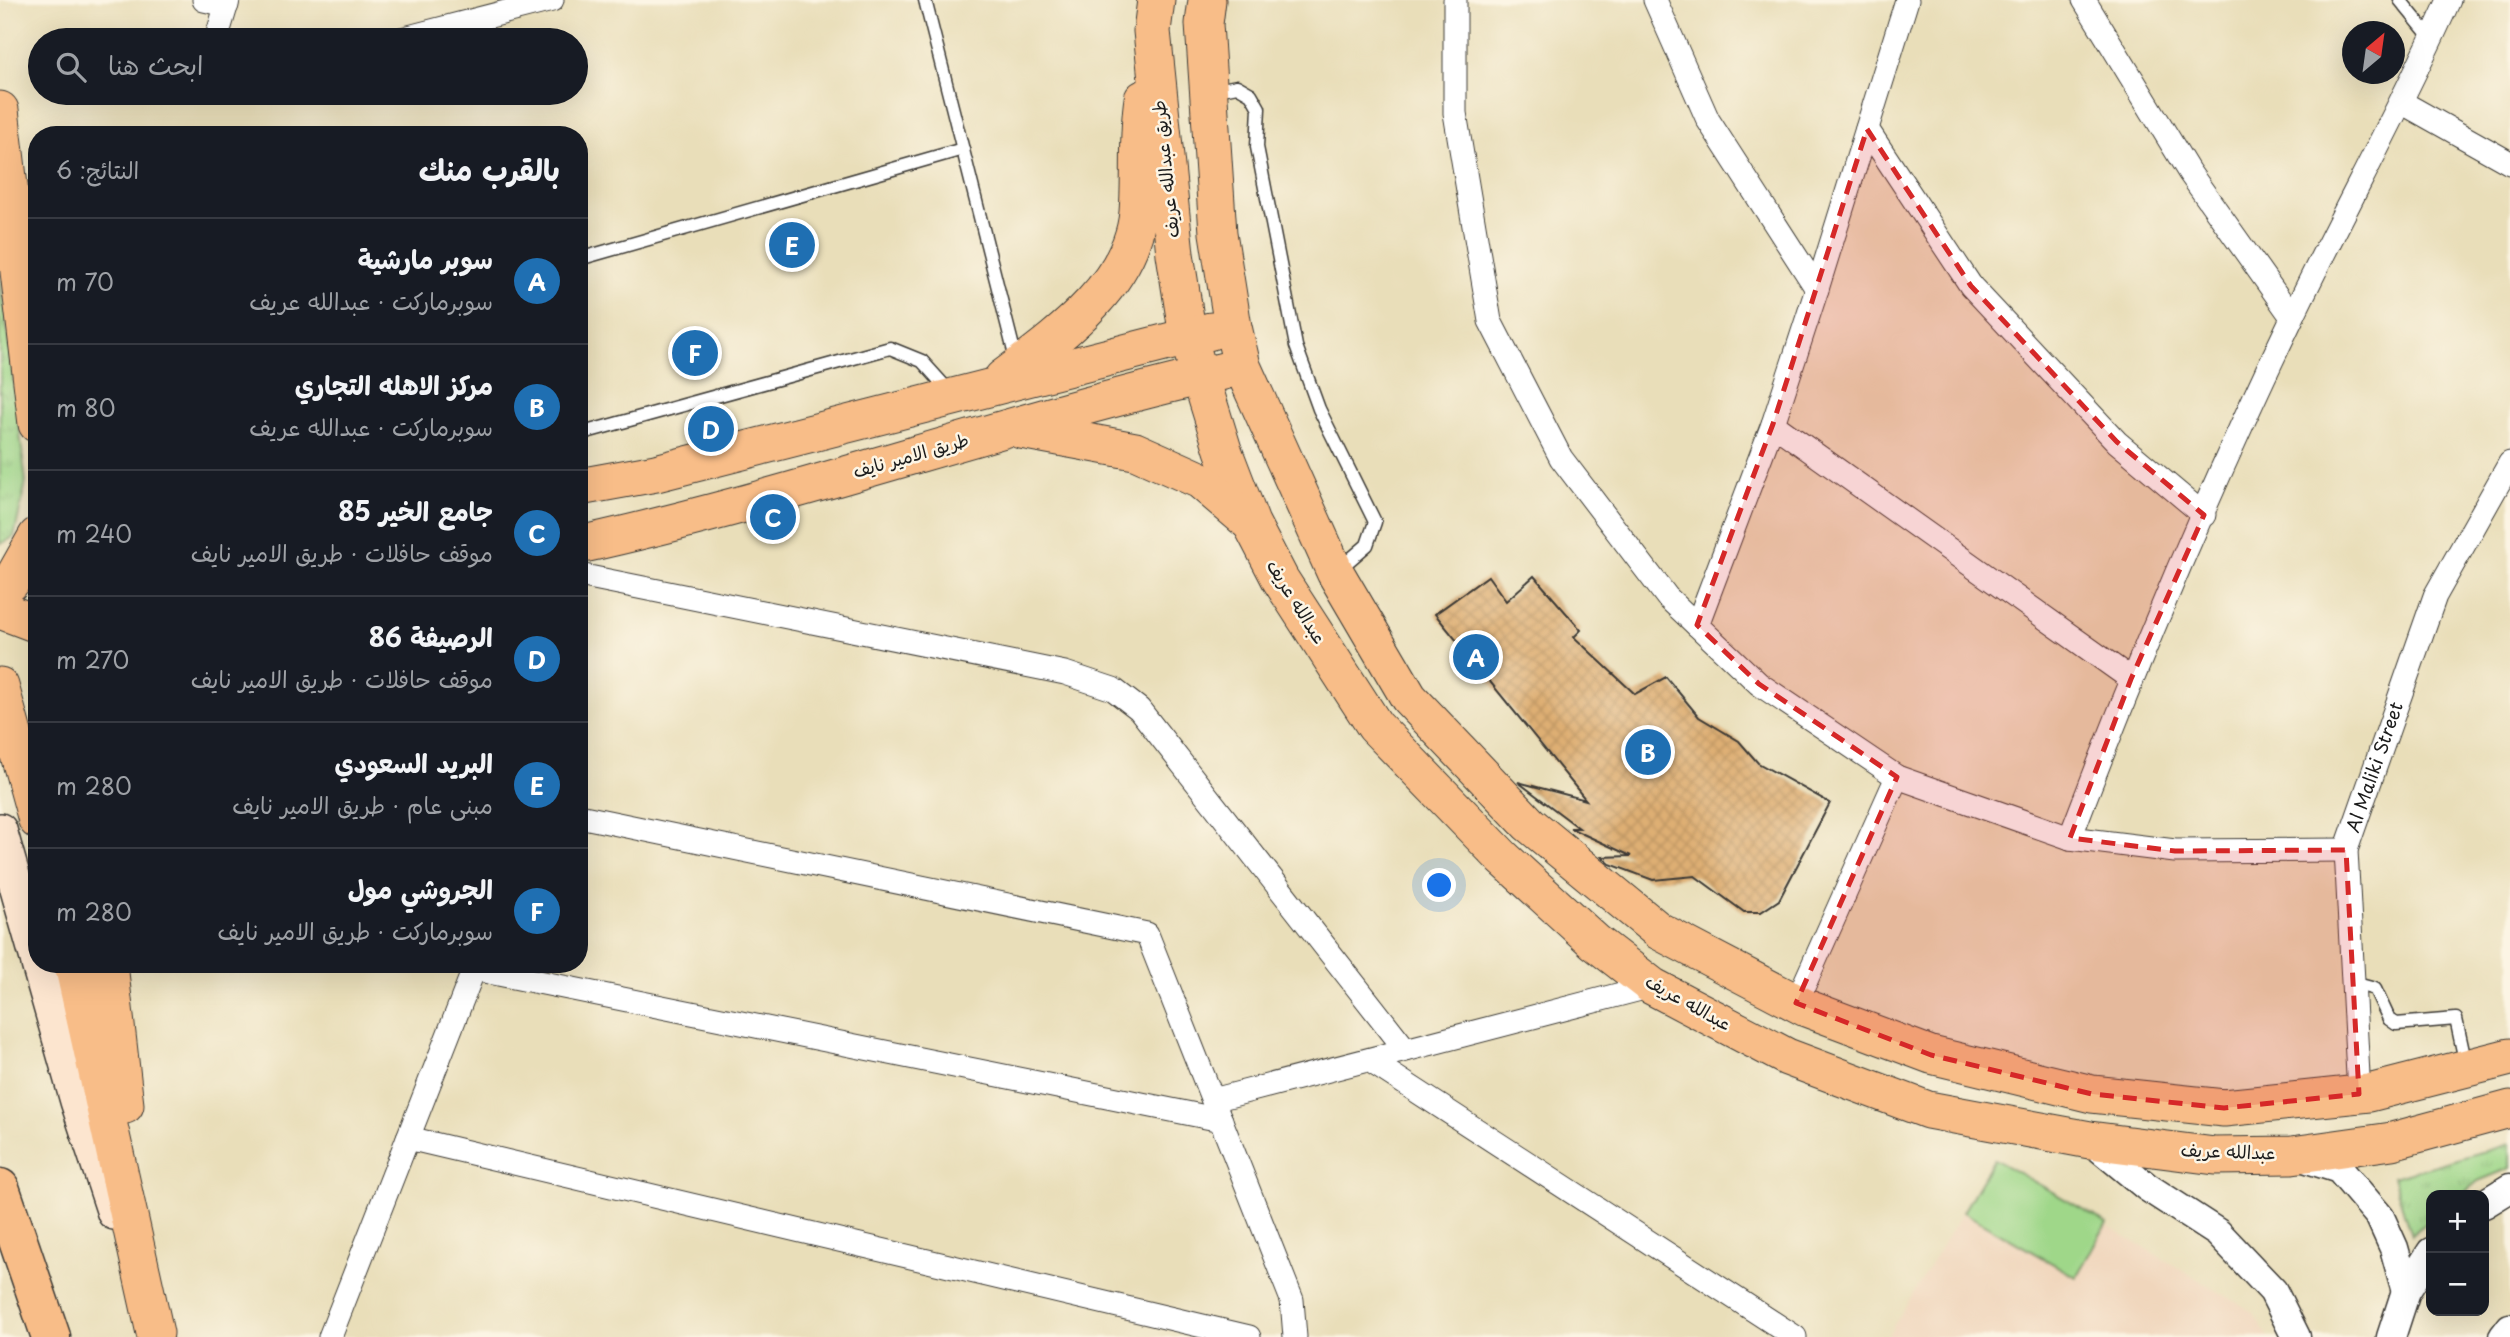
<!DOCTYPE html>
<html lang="ar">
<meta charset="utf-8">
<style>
:root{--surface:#171b24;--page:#20242c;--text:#f1f3f6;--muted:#9ea1a6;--line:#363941;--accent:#1f6fb2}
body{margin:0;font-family:"Playpen Sans","Playpen Sans Arabic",sans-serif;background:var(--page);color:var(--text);direction:rtl}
.controls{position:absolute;right:21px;bottom:21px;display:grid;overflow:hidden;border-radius:14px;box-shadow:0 7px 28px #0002}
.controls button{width:63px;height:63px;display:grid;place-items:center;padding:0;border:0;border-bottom:2px solid var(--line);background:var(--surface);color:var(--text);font:35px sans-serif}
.compass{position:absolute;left:2342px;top:21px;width:63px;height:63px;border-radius:50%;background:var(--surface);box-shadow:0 7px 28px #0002;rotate:29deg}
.you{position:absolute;left:1440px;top:886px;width:24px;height:24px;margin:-18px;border:5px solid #fff;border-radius:50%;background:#1a73e8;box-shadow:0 0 0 10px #1a73e833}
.badge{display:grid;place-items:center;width:46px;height:46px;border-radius:50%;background:var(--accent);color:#fff;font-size:23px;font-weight:700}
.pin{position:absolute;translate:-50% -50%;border:4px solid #fff;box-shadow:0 2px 7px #0006}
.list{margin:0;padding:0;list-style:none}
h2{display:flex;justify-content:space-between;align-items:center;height:91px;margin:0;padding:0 28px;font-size:30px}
h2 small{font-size:23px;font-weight:400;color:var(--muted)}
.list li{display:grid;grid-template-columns:46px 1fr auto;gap:21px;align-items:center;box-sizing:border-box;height:126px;padding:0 28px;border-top:2px solid var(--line)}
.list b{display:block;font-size:26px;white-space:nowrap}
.list p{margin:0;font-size:23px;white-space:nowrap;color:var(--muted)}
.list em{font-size:23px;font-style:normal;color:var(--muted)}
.icon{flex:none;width:38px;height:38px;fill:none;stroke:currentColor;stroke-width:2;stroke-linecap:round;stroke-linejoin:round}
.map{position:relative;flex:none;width:2510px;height:1337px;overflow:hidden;direction:ltr}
.search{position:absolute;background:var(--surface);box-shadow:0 7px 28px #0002;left:28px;top:28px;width:560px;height:77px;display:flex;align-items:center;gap:18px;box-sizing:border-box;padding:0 24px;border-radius:38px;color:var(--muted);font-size:26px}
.panel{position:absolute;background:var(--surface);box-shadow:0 7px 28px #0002;left:28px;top:126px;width:560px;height:847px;border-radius:28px;direction:rtl}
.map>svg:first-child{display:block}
</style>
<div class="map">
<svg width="2510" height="1337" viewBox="0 0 2510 1337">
<defs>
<pattern id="grass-tufts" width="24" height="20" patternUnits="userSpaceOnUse" patternTransform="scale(1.75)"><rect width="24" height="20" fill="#9fd789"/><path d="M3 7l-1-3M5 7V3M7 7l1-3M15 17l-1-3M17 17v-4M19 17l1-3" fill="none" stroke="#88b876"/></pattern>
<pattern id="building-cross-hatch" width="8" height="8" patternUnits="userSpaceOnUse" patternTransform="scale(1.75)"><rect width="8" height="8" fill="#deaf73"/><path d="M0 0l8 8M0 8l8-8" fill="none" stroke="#be9663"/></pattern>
</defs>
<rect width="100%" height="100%" fill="#fcf5e5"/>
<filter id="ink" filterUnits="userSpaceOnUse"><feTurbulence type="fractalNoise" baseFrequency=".0143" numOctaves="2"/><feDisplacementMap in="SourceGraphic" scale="14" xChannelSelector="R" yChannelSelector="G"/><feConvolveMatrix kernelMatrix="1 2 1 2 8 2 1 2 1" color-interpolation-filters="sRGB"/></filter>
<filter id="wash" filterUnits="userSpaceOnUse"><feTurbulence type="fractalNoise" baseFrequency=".00686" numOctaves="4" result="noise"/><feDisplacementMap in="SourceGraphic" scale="28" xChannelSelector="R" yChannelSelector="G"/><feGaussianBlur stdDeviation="1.57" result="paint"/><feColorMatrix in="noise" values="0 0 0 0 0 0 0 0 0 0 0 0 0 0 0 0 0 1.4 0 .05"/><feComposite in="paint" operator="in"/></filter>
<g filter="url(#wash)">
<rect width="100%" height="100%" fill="#e9deb9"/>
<!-- built -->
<path fill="#f0d6bc" d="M1994 1159 2253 1312 2268 1337H1887Z"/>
<!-- grass -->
<g fill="url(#grass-tufts)" stroke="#5e7a52" stroke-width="2">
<path d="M0 275 26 482 14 537 0 544Z"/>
<path d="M2510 1144V1168L2478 1181 2461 1195H2431V1219L2411 1235 2393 1177Z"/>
</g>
<!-- garden -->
<path fill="#9fd789" stroke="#5e7a52" stroke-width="2" d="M1994 1159 2107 1223 2076 1277 1963 1212Z"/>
<g id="blocks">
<!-- building -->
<path fill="url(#building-cross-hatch)" d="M1488 576 1506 601 1534 576 1581 630 1574 637 1635 694 1666 677 1699 717 1739 741 1758 763 1830 803 1779 900 1761 912H1744L1695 876 1653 880 1610 864 1602 857 1631 856 1570 828H1579L1518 782 1586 800 1435 614Z"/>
</g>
</g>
<g filter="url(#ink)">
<use href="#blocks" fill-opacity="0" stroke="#3b3934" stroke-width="2"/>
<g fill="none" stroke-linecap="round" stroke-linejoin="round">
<!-- service casing -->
<g stroke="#3b3934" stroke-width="15">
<g id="service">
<path d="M925 0 1017 363"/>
<path d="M2400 0 2432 39"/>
<path d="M1212 91 1237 86 1251 94 1259 108 1257 147 1296 346 1319 409 1375 522 1367 545 1338 570"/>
<path d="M579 259 963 149"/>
<path d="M579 434 890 348 922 361 950 392"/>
<path d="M2353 983 2375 989 2389 1019 2396 1024 2456 1019 2466 1065"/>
</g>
</g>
<!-- minor casing -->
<g stroke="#3b3934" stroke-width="25">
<g id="minor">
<path d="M204 0 227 5"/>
<path d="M1455 0V113L1490 321 1561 458 1667 597 1759 684 1897 777 2070 838 2175 851 2346 850"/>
<path d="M1655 0 1708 120 1817 289 1773 424 1697 625"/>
<path d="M2084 0 2189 172 2292 317"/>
<path d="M216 40 228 0"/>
<path d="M397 40 552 0"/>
<path d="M2403 103 2510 163"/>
<path d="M1867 129 1971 286 2117 442 2204 515"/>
<path d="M1817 289 1907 0"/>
<path d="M1773 424 2131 679"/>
<path d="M579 575 1065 673 1113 689 1139 709 1406 1050"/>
<path d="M579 816 1147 934 1292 1300 1295 1337"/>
<path d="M2070 838C2137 662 2210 488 2292 318 2343 211 2401 108 2449 0"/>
<path d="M474 969 1221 1120"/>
<path d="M1796 1003 1897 777"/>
<path d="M1369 1060 1795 1337"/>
<path id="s1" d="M2359 1094 2346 850 2435 596 2510 463"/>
<path d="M1213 1100 1652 986"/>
<path d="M408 1138 1249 1337"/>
<path d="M330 1337 476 964"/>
</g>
</g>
<!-- tertiary casing -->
<g stroke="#3b3934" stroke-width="31">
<g id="tertiary">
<path d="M2090 1140 2147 1187 2218 1233 2273 1291 2296 1337"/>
<path d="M2298 1156 2339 1169 2380 1217 2394 1248 2406 1291"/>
<path d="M2484 1204 2510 1188"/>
<path d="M2391 1337 2406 1291 2431 1252"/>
<path d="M2503 1337 2510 1328"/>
</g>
</g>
<!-- secondary casing -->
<g stroke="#3b3934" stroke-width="36">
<g id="secondary">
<path d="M0 830 37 959"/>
<path d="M38 964 77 1101 114 1213"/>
</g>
</g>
<!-- primary casing -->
<g stroke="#3b3934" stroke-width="39">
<g id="primary">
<path d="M1156 0 1152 31 1175 254 1188 337 1223 450 1251 523 1280 579 1375 726 1503 858 1595 942 1652 986 1787 1057 1928 1110 2090 1140 2215 1156 2292 1155 2392 1141 2510 1109"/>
<path d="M1207 0 1204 24 1218 233 1233 327 1242 366 1335 572 1409 698 1529 824 1659 931 1806 1008 1931 1055 2092 1094 2224 1108 2369 1093 2510 1057"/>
<path d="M0 110 37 424"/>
<path d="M1003 378C1056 338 1132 285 1138 212 1141 174 1137 137 1143 99"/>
<path d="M1021 430 1135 451 1200 480 1248 521"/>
<path d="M579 487 656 473 1211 331"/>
<path d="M579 545C797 497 1007 421 1224 371"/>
<path d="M0 592 11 582 37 536"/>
<path d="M0 610 37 624"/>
<path d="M0 686 37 820"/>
<path d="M73 964 155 1333"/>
<path d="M109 964 125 1105"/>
</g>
</g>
<!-- motorway casing -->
<g stroke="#3b3934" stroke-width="41">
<path id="motorway" d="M0 1188 51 1337"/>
</g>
<!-- service -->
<use href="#service" stroke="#fff" stroke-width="12"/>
<!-- minor -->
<use href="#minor" stroke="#fff" stroke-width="23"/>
<!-- tertiary -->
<use href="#tertiary" stroke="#fff" stroke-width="28"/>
<!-- secondary -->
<use href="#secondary" stroke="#fce5cf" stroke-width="33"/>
<!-- primary -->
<use href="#primary" stroke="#f8bd88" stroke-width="37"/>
<!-- motorway -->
<use href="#motorway" stroke="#f8bd88" stroke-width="38"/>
</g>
</g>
<!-- marked area -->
<path fill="#d62828" fill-opacity="0.2" stroke="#d62828" stroke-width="5" stroke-dasharray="14 9" stroke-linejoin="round" d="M1867 129 1971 286 2117 442 2204 515 2131 679 2070 838 2175 851 2346 850 2359 1094 2224 1108 2092 1094 1931 1055 1796 1003 1897 777 1759 684 1697 625 1773 424Z"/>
<g text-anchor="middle" stroke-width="5" stroke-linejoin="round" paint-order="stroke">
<!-- street labels -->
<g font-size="18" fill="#1c1c1c" stroke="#fcf5e5">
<text transform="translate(1166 169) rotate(-96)" y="6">طريق عبدالله عريف</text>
<text transform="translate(911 456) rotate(-16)" y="6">طريق الامير نايف</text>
<text transform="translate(1296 602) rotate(58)" y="6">عبدالله عريف</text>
<text dy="6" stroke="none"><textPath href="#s1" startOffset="332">Al Maliki Street</textPath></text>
<text transform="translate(1688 1003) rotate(29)" y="6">عبدالله عريف</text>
<text transform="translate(2228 1152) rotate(2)" y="6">عبدالله عريف</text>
</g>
</g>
</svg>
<div class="controls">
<button>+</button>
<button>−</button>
</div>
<svg class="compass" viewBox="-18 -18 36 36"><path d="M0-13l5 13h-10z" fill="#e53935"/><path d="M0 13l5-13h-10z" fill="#9ea1a6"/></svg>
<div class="you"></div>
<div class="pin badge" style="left:1476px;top:657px">A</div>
<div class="pin badge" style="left:1648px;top:752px">B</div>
<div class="pin badge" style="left:773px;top:517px">C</div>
<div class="pin badge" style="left:711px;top:429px">D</div>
<div class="pin badge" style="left:792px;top:245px">E</div>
<div class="pin badge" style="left:695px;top:353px">F</div>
<div class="search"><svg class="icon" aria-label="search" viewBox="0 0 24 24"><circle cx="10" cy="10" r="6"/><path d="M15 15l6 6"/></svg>ابحث هنا</div>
<section class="panel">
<h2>بالقرب منك<small>النتائج: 6</small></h2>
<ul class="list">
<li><span class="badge">A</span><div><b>سوبر مارشية</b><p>سوبرماركت · عبدالله عريف</p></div><em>70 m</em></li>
<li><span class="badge">B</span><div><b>مركز الاهله التجاري</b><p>سوبرماركت · عبدالله عريف</p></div><em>80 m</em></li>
<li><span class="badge">C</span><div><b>جامع الخير 85</b><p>موقف حافلات · طريق الامير نايف</p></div><em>240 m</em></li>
<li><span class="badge">D</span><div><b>الرصيفة 86</b><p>موقف حافلات · طريق الامير نايف</p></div><em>270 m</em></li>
<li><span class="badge">E</span><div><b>البريد السعودي</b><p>مبنى عام · طريق الامير نايف</p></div><em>280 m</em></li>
<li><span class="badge">F</span><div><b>الجروشي مول</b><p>سوبرماركت · طريق الامير نايف</p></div><em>280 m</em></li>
</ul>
</section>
</div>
